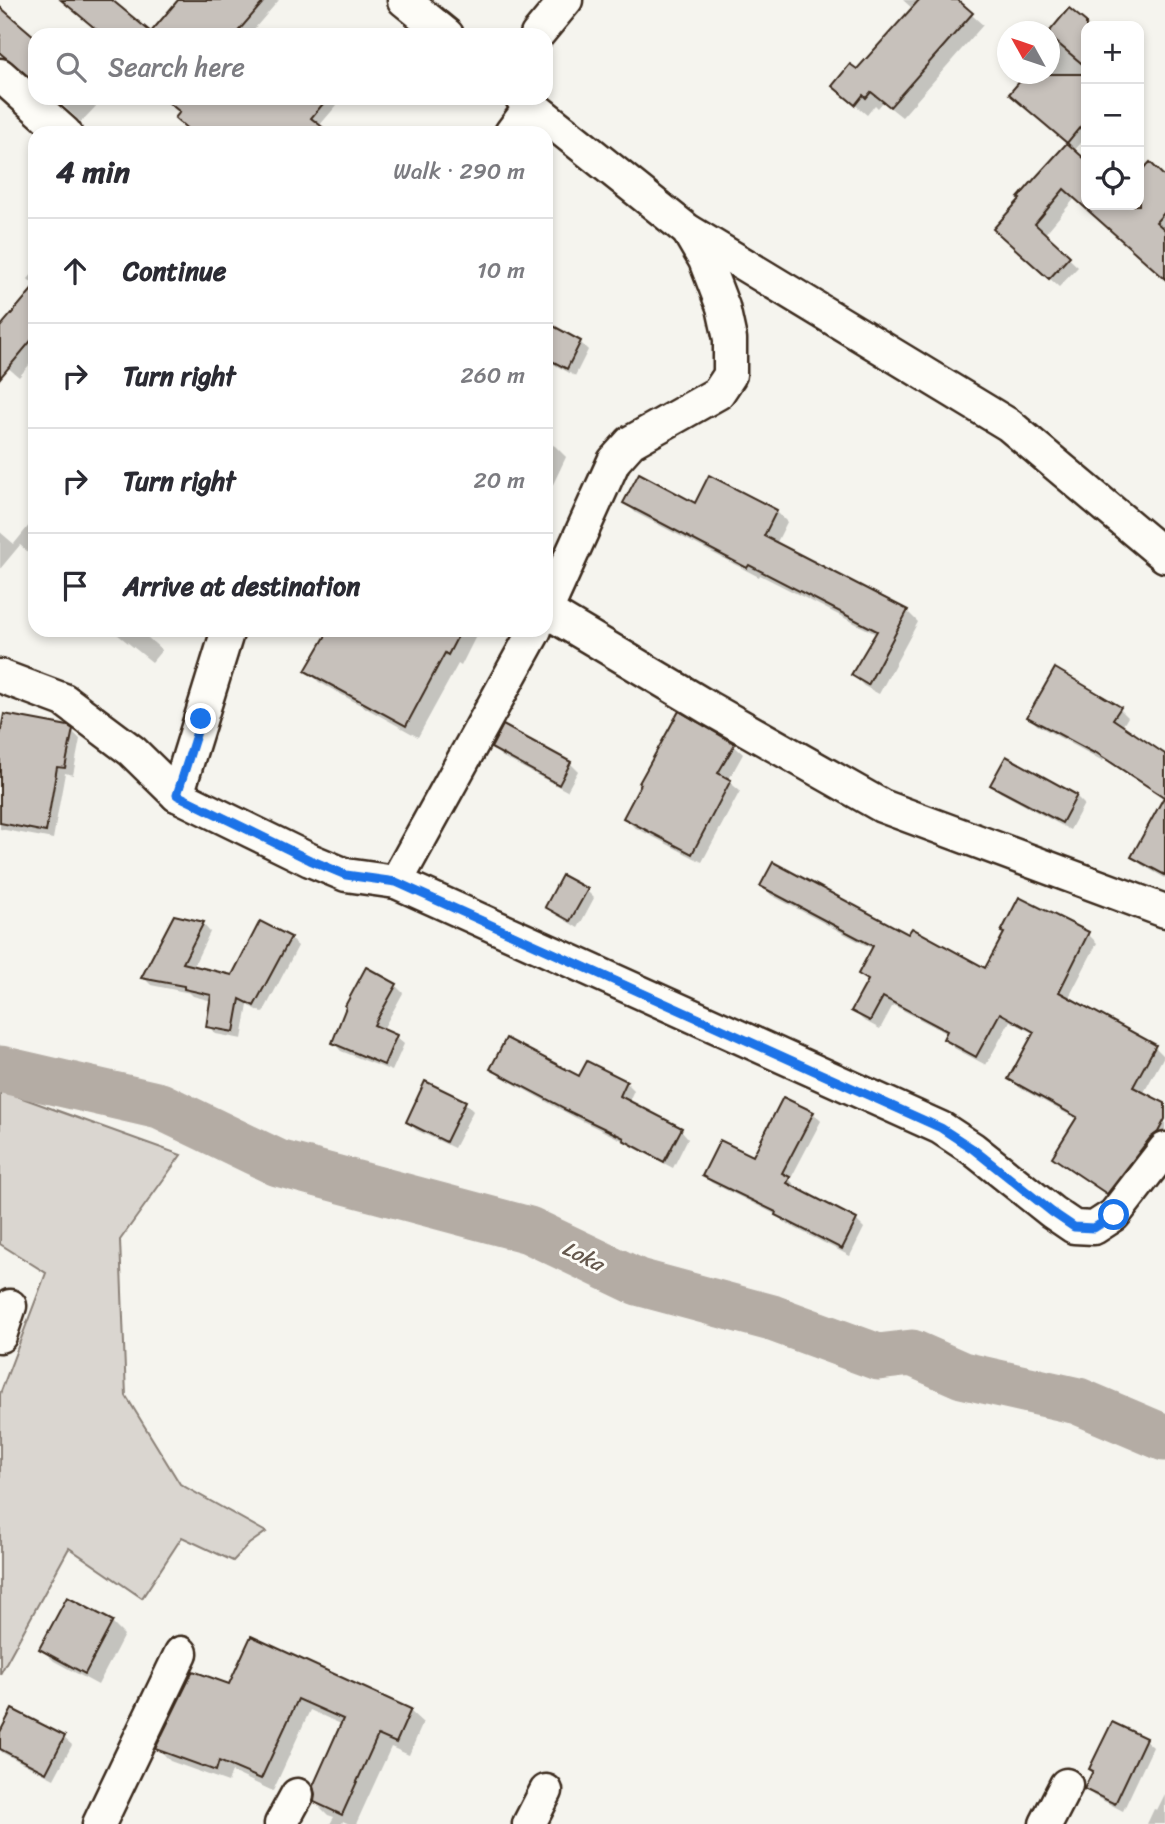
<!DOCTYPE html>
<meta charset="utf-8">
<style>
:root{--surface:#fff;--page:#f2f2f3;--text:#2b2b33;--muted:#7c7c81;--line:#e1e1e2}
body{margin:0;font-family:Sriracha,sans-serif;background:var(--page);color:var(--text)}
.controls{position:absolute;right:21px;top:21px;display:grid;overflow:hidden;border-radius:14px;box-shadow:0 4px 10px #0003}
.controls button{width:63px;height:63px;display:grid;place-items:center;padding:0;border:0;border-bottom:2px solid var(--line);background:var(--surface);color:var(--text);font:35px sans-serif}
.compass{position:absolute;left:997px;top:21px;width:63px;height:63px;border-radius:50%;background:var(--surface);box-shadow:0 4px 10px #0003;rotate:310deg}
.stop{position:absolute;width:21px;height:21px;margin:-16px;border:5px solid #1a73e8;border-radius:50%;background:#fff}
.stop.end{background:#1a73e8;border-color:#fff;box-shadow:0 2px 7px #0008}
.list{margin:0;padding:0;list-style:none}
h2{display:flex;justify-content:space-between;align-items:center;height:91px;margin:0;padding:0 28px;font-size:30px}
h2 small{font-size:23px;font-weight:400;color:var(--muted)}
.list li{display:grid;grid-template-columns:46px 1fr auto;gap:21px;align-items:center;box-sizing:border-box;height:105px;padding:0 28px;border-top:2px solid var(--line)}
.list b{display:block;font-size:26px;white-space:nowrap}
.list em{font-size:23px;font-style:normal;color:var(--muted)}
.icon{flex:none;width:38px;height:38px;fill:none;stroke:currentColor;stroke-width:2;stroke-linecap:round;stroke-linejoin:round}
.map{position:relative;flex:none;width:1165px;height:1824px;overflow:hidden}
.search{position:absolute;background:var(--surface);box-shadow:0 4px 10px #0003;left:28px;top:28px;width:525px;height:77px;display:flex;align-items:center;gap:18px;box-sizing:border-box;padding:0 24px;border-radius:21px;color:var(--muted);font-size:26px}
.panel{position:absolute;background:var(--surface);box-shadow:0 4px 10px #0003;left:28px;top:126px;width:525px;height:511px;border-radius:21px}
.map>svg:first-child{display:block}
</style>
<div class="map">
<svg width="1165" height="1824" viewBox="0 0 1165 1824">
<rect width="100%" height="100%" fill="#f5f4ee"/>
<filter id="ink" filterUnits="userSpaceOnUse"><feTurbulence type="fractalNoise" baseFrequency=".0143" numOctaves="2"/><feDisplacementMap in="SourceGraphic" scale="14" xChannelSelector="R" yChannelSelector="G"/><feConvolveMatrix kernelMatrix="1 2 1 2 8 2 1 2 1" color-interpolation-filters="sRGB"/></filter>
<g filter="url(#ink)">
<!-- green -->
<path fill="#dad6d0" stroke="#8a8077" stroke-width="2" d="M0 1090 181 1155 120 1240 126 1396 180 1484 266 1532 249 1544 233 1561 182 1537 142 1598 69 1548 0 1674V1394L46 1273 0 1244Z"/>
<!-- shadow -->
<g fill="#0003">
<path d="M71 0H109L151 34 180 0H279L249 35H104Z"/>
<path d="M903 0H955L983 25 902 117 883 102 878 108 875 105 867 115 846 97 857 72 913 9Z"/>
<path d="M1069 10 1089 26H1086V137L1074 151 1086 162V205H1139V177L1150 164 1165 179V278L1075 198 1044 235 1078 267 1059 287 1005 238 1022 199 1038 178 1069 143 1011 93 1028 74H1050V48L1056 40Z"/>
<path d="M55 98H96L100 102 81 122Z"/>
<path d="M165 98H343L319 126 327 133H193L182 113Z"/>
<path d="M35 271V286L28 279Z"/>
<path d="M35 288V358L19 377 0 361V330Z"/>
<path d="M546 324 580 342 588 350 575 376 546 360Z"/>
<path d="M546 442 555 446 566 457 546 499Z"/>
<path d="M625 502 776 511 787 522 776 544 907 611 918 622 879 694 864 686 853 675 876 634 760 575 759 577 636 513Z"/>
<path d="M35 518V558L20 545 0 569V532L14 544Z"/>
<path d="M112 630H139L162 650 152 662Z"/>
<path d="M331 630H479L461 666 458 664 418 737 319 682 307 670Z"/>
<path d="M1119 708 1128 717 1122 727 1165 756V878L1142 865 1133 857 1165 799 1104 759 1103 761 1037 725 1029 717Z"/>
<path d="M0 729 72 731 80 739 73 775 65 773 53 839 0 829Z"/>
<path d="M733 745 743 754 728 781 740 791 702 862 634 827 625 818Z"/>
<path d="M493 748 570 763 578 771 567 791 501 756Z"/>
<path d="M992 784 1076 796 1084 804 1070 830 1000 792Z"/>
<path d="M762 885 909 937 986 971 1006 934 1020 899 1088 934 1097 943 1068 999 1155 1047 1164 1056 1143 1094 1165 1105V1143L1117 1202 1064 1166 1054 1157 1078 1120 1020 1088 1011 1079 1035 1034 1010 1021 986 1065 954 1048 945 1039 948 1034 893 1005 880 1029 863 1020 854 1011 869 983 860 974 873 949 771 895Z"/>
<path d="M587 891 594 898 578 928 555 914 547 907Z"/>
<path d="M203 924 210 932 193 967 232 977 290 939 298 946 263 1013 248 1005 242 1039 216 1034 208 1026 212 1001 193 996 190 993 151 985 143 977Z"/>
<path d="M395 985 403 993 382 1031 396 1037 404 1044 392 1071 341 1051 334 1043Z"/>
<path d="M492 1069 580 1079 626 1082 634 1090 628 1103 681 1130 688 1138 673 1168 633 1147 630 1144 574 1117 500 1076Z"/>
<path d="M465 1103 473 1111 454 1148 416 1130 408 1122Z"/>
<path d="M813 1113 821 1121 790 1180 796 1186 795 1189 856 1220 864 1228 850 1256 785 1223 777 1215 712 1183 704 1176 753 1158Z"/>
<path d="M68 1599 112 1623 124 1635 98 1685 54 1661 41 1649Z"/>
<path d="M252 1639 410 1711 423 1723 409 1755 391 1747 356 1824H349L343 1821 342 1824H330L334 1817 328 1815 315 1802 343 1725 310 1710 273 1791 232 1772 228 1782 170 1761 158 1748 230 1686Z"/>
<path d="M1113 1724 1145 1740 1153 1747 1123 1811 1094 1796 1086 1789Z"/>
<path d="M0 1735 64 1738 72 1745 54 1779 3 1753 0 1750Z"/>
<path d="M1165 1794V1824H1147L1154 1809 1157 1810Z"/>
</g>
<g fill="none" stroke-linecap="round" stroke-linejoin="round">
<!-- river -->
<path stroke="#b4aca4" stroke-width="47" d="M0 1069 160 1106 278 1163 529 1230 638 1282 772 1318 878 1357 912 1353 962 1375 1078 1401 1165 1438"/>
</g>
<!-- building -->
<g fill="#c7c1bb" stroke="#3b2a1e" stroke-width="2">
<path d="M61 0H112L151 32 178 0H265L235 35H103Z"/>
<path d="M919 0H958L973 13 890 107 871 92 866 98 863 95 855 105 832 86 850 64 857 69Z"/>
<path d="M0 7 35 37V82L0 53Z"/>
<path d="M1069 8 1086 22V67L1049 36V32Z"/>
<path d="M1026 74H1086V120L1067 143 1009 94Z"/>
<path d="M163 98H328L311 118 330 133H192L175 118 180 112Z"/>
<path d="M1067 143 1086 160V205H1139V174L1150 162 1165 177V212L1156 222 1165 230V279L1064 189 1035 224 1070 256 1049 279 993 229 1020 199 1018 198 1036 177Z"/>
<path d="M35 286V336L0 378V327Z"/>
<path d="M546 322 581 341 567 369 546 358Z"/>
<path d="M639 473 695 503 709 475 777 510 764 536 908 610 868 685 851 675 877 631 749 565 747 568 623 503Z"/>
<path d="M329 630H461L448 655 445 653 406 726 305 671Z"/>
<path d="M1055 668 1121 707 1113 719 1165 754V875L1131 857 1164 797 1095 752 1094 753 1027 717Z"/>
<path d="M679 711 735 744 718 773 731 780 692 854 623 818 641 784 639 783Z"/>
<path d="M4 714 68 726 73 729 65 768 57 767 46 832 0 823V735Z"/>
<path d="M503 725 571 762 559 785 491 748Z"/>
<path d="M1006 756 1077 795 1062 823 990 785Z"/>
<path d="M773 862 908 934 912 928 985 968 1004 933 1001 932 1019 897 1089 932 1059 992 1156 1045 1133 1087 1165 1103V1119L1158 1132 1150 1138 1107 1194 1052 1157 1077 1117 1008 1079 1034 1032 1000 1013 976 1057 943 1039 947 1031 883 997 870 1021 851 1011 868 980 858 974 873 946 760 886Z"/>
<path d="M562 875 588 889 570 921 545 907Z"/>
<path d="M174 915 204 922 183 963 232 975 260 921 291 937 254 1006 240 999 234 1032 206 1027 211 995 184 989V986L141 978Z"/>
<path d="M366 967 397 984 374 1025 397 1035 384 1065 332 1043 346 1007 345 1006Z"/>
<path d="M506 1038 579 1076 587 1061 627 1081 620 1096 682 1128 664 1162 623 1140 624 1138 564 1109V1108L490 1069Z"/>
<path d="M425 1081 466 1101 446 1142 406 1122Z"/>
<path d="M783 1097 814 1112 782 1173 790 1177 787 1183 857 1219 842 1249 775 1215 776 1212 702 1176 720 1140 753 1156Z"/>
<path d="M67 1597 113 1621 85 1674 39 1649Z"/>
<path d="M251 1636 411 1709 396 1743 378 1735 342 1815 314 1802 315 1794 313 1786 343 1719 298 1699 261 1779 219 1761 216 1771 155 1749 193 1671 229 1684Z"/>
<path d="M12 1709 65 1736 46 1773 0 1749V1732Z"/>
<path d="M1112 1722 1146 1738 1115 1804 1084 1789 1093 1771 1089 1769Z"/>
</g>
<g fill="none" stroke-linecap="round" stroke-linejoin="round">
<!-- minor casing -->
<g stroke="#3b2a1e" stroke-width="37">
<g id="minor">
<path d="M404 0 447 35"/>
<path d="M537 35 566 0"/>
<path d="M0 75 65 133"/>
<path d="M522 98 687 230 1009 425 1165 556"/>
<path d="M511 133 531 106"/>
<path d="M546 611 707 707 882 806 1165 911"/>
<path d="M546 611 614 461 631 442 718 393 730 375V339L723 307 705 260 688 231"/>
<path d="M0 676 64 700 132 751 177 795 310 860 346 875 396 882 941 1128 973 1149 1052 1212 1074 1227 1094 1228 1114 1215 1165 1149"/>
<path d="M177 795 228 630"/>
<path d="M396 882 535 630"/>
<path d="M0 1336 10 1306"/>
<path d="M99 1824 181 1653"/>
<path d="M281 1824 297 1795"/>
<path d="M529 1824 546 1791"/>
<path d="M1046 1824 1066 1785"/>
</g>
</g>
<!-- minor -->
<use href="#minor" stroke="#fdfcf7" stroke-width="32"/>
</g>
</g>
<g fill="none" stroke-linecap="round" stroke-linejoin="round" filter="url(#ink)">
<!-- route -->
<path stroke="#1a73e8" stroke-width="9" d="M201 719 177 795 310 860 346 875 396 882 941 1128 973 1149 1052 1212 1074 1227 1094 1228 1114 1215"/>
</g>
<g text-anchor="middle" stroke-width="6" stroke-linejoin="round" paint-order="stroke">
<!-- water labels -->
<g font-size="21" font-style="italic" fill="#65584d" stroke="#fdfcf7">
<text transform="translate(583 1256) rotate(26)" y="7">Loka</text>
</g>
</g>
</svg>
<div class="controls">
<button>+</button>
<button>−</button>
<button><svg class="icon" aria-label="locate" viewBox="0 0 24 24"><circle cx="12" cy="12" r="6"/><path d="M12 2v4M12 18v4M2 12h4M18 12h4"/></svg></button>
</div>
<svg class="compass" viewBox="-18 -18 36 36"><path d="M0-13l5 13h-10z" fill="#e53935"/><path d="M0 13l5-13h-10z" fill="#7c7c81"/></svg>
<div class="stop" style="left:1114px;top:1215px"></div>
<div class="stop end" style="left:201px;top:719px"></div>
<div class="search"><svg class="icon" aria-label="search" viewBox="0 0 24 24"><circle cx="10" cy="10" r="6"/><path d="M15 15l6 6"/></svg>Search here</div>
<section class="panel">
<h2>4 min<small>Walk · 290 m</small></h2>
<ul class="list">
<li><svg class="icon" aria-label="ahead" viewBox="0 0 24 24"><path d="M12 20V5M6 11l6-6 6 6"/></svg><div><b>Continue</b></div><em>10 m</em></li>
<li><svg class="icon" aria-label="right" viewBox="0 0 24 24"><path d="M7 20v-9h11M14 6l5 5-5 5"/></svg><div><b>Turn right</b></div><em>260 m</em></li>
<li><svg class="icon" aria-label="right" viewBox="0 0 24 24"><path d="M7 20v-9h11M14 6l5 5-5 5"/></svg><div><b>Turn right</b></div><em>20 m</em></li>
<li><svg class="icon" aria-label="arrive" viewBox="0 0 24 24"><path d="M6 21V4h12l-3 4 3 4H6"/></svg><div><b>Arrive at destination</b></div></li>
</ul>
</section>
</div>
